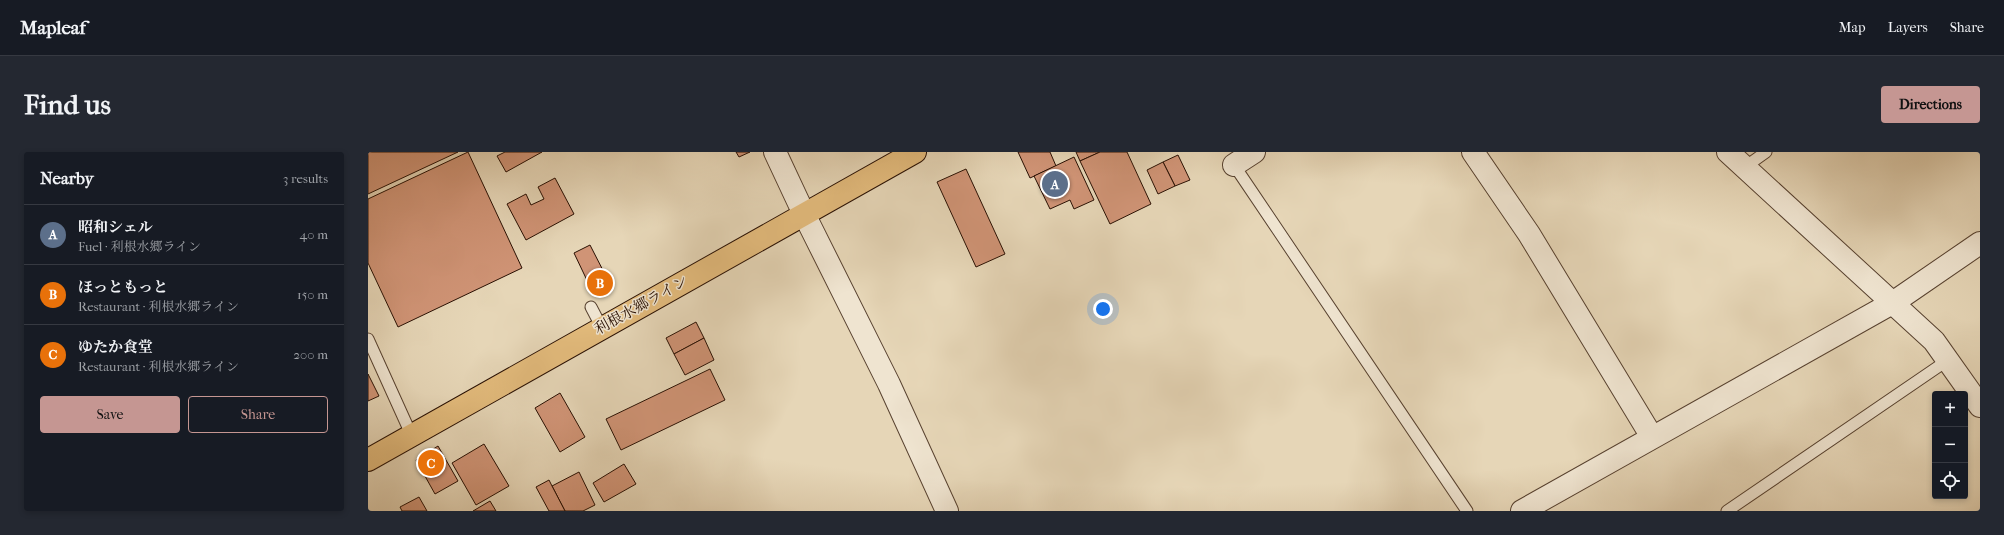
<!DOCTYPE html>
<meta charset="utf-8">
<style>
:root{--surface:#171b24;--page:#242831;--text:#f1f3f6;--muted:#9ea1a6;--line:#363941;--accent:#c59692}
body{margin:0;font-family:"IM FELL French Canon","Noto Serif JP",serif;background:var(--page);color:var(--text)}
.controls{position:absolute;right:12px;bottom:12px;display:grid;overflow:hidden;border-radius:4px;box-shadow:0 2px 6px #0003}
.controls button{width:36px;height:36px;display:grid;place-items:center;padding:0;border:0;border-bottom:1px solid var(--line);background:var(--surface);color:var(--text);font:20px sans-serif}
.you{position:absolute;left:735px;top:157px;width:14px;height:14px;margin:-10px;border:3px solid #fff;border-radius:50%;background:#1a73e8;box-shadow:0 0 0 6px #1a73e833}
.badge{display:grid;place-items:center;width:26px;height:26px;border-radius:50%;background:var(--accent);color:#fff;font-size:13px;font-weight:700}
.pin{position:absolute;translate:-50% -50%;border:2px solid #fff;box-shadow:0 1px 4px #0006}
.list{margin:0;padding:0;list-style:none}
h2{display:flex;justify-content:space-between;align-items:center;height:52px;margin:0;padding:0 16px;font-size:17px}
h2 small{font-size:13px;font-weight:400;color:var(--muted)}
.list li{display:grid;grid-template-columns:26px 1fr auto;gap:12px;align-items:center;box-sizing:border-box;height:60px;padding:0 16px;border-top:1px solid var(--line)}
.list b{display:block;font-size:15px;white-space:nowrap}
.list p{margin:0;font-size:13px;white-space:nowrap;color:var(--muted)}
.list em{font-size:13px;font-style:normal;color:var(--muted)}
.actions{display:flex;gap:8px;padding:12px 16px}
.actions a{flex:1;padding:9px 0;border:1px solid var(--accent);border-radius:4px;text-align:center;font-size:14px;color:var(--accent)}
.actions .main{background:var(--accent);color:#111}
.icon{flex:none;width:22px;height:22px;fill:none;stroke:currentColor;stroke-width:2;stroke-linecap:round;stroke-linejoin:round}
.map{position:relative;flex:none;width:1612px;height:359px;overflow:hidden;border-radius:4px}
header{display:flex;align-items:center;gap:24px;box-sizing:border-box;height:56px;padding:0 20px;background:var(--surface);border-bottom:1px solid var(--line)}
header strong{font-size:19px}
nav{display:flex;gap:22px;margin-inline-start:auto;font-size:14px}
.intro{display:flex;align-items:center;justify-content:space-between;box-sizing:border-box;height:96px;padding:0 24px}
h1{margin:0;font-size:28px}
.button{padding:10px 18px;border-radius:4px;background:var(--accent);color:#111;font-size:14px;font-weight:700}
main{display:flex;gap:24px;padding:0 24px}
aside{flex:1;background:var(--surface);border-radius:4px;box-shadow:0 2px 6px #0003}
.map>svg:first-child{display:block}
</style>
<header>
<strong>Mapleaf</strong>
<nav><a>Map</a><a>Layers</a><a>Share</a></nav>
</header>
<div class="intro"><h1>Find us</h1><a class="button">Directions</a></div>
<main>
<aside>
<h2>Nearby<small>3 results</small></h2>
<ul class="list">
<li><span class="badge" style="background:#5c6f8a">A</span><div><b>昭和シェル</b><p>Fuel · 利根水郷ライン</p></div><em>40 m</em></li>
<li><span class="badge" style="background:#e8710a">B</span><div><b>ほっともっと</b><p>Restaurant · 利根水郷ライン</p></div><em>150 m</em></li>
<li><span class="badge" style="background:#e8710a">C</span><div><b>ゆたか食堂</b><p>Restaurant · 利根水郷ライン</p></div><em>200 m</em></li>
</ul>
<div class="actions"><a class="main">Save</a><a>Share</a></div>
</aside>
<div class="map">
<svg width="1612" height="359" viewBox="0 0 1612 359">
<rect width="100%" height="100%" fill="#e6d6b7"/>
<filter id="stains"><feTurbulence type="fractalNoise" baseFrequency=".005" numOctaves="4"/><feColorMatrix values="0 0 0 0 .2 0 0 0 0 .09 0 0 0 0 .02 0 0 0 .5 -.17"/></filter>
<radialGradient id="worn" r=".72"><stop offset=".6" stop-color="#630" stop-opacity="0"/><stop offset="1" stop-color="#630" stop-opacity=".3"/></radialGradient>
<!-- building -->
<g fill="#d09476" stroke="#291003">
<path d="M0 0H90L0 42Z"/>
<path d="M100 0 154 116 30 175 0 111V47Z"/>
<path d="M137 0H174L138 20 129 4Z"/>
<path d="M368 0H382L371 5Z"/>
<path d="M650 0H682L688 14 662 26Z"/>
<path d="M708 0H732L712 9Z"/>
<path d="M732 0H759L783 52 742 72 712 9Z"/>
<path d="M810 3 822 28 807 34 795 10Z"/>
<path d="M706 5 726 48 706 57 702 48 682 57 666 24Z"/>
<path d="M795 10 807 34 790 42 779 18Z"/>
<path d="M598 17 637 102 608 115 569 30Z"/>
<path d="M187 26 206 62 158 88 139 52 158 42 163 53 176 47 170 35Z"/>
<path d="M222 93 243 134 226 143 206 101Z"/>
<path d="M328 170 336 186 306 202 298 186Z"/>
<path d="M336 186 346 208 317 223 306 202Z"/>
<path d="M342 217 357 248 253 298 238 267Z"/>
<path d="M0 222 11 244 0 249Z"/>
<path d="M192 241 217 285 192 300 167 256Z"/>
<path d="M116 292 141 334 108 353 84 311Z"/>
<path d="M70 294 90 329 67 342 48 308Z"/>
<path d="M256 312 268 332 236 350 225 331Z"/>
<path d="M211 320 227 353 215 359H197L184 334Z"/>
<path d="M181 328 184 334 197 359H181L168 335Z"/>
<path d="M51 345 59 359H34L32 355Z"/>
<path d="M122 349 128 359H105Z"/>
</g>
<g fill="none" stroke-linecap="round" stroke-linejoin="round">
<!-- lane casing -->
<g stroke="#584230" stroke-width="13">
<g id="lane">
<path d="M866 13 1099 359"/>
<path d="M1377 15 1398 0"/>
<path d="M223 155 234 176"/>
<path d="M0 187 43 282"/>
<path d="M1359 359 1580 208"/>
</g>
</g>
<!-- street casing -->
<g stroke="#584230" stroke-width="24">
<g id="street">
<path d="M407 0 436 62 521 232 579 359"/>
<path d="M1105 0 1161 82 1284 285"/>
<path d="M1360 0 1566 189 1612 254"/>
<path d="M866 13 886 0"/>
<path d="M1154 359 1526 150 1612 91"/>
</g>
</g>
<!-- highway casing -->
<g stroke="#291003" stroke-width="24">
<path id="highway" d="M0 308 547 0"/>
</g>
<!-- lane -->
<use href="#lane" stroke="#efe4d0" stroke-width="11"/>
<!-- street -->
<use href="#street" stroke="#efe4d0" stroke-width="22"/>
<!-- highway -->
<use href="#highway" stroke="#e3bb7c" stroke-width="22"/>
</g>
<g text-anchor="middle" stroke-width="3" stroke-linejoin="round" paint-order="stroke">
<!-- street labels -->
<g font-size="15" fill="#291003" stroke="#efe4d0">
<text transform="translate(273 153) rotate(-29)" y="5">利根水郷ライン</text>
</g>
</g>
<rect width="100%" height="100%" filter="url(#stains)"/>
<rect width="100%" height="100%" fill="url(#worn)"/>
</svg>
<div class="controls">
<button>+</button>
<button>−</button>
<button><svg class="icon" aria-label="locate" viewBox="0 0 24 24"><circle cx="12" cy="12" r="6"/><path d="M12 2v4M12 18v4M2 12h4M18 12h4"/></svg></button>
</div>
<div class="you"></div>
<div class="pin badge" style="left:687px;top:32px;background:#5c6f8a">A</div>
<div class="pin badge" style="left:232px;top:131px;background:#e8710a">B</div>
<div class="pin badge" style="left:63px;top:311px;background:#e8710a">C</div>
</div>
</main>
